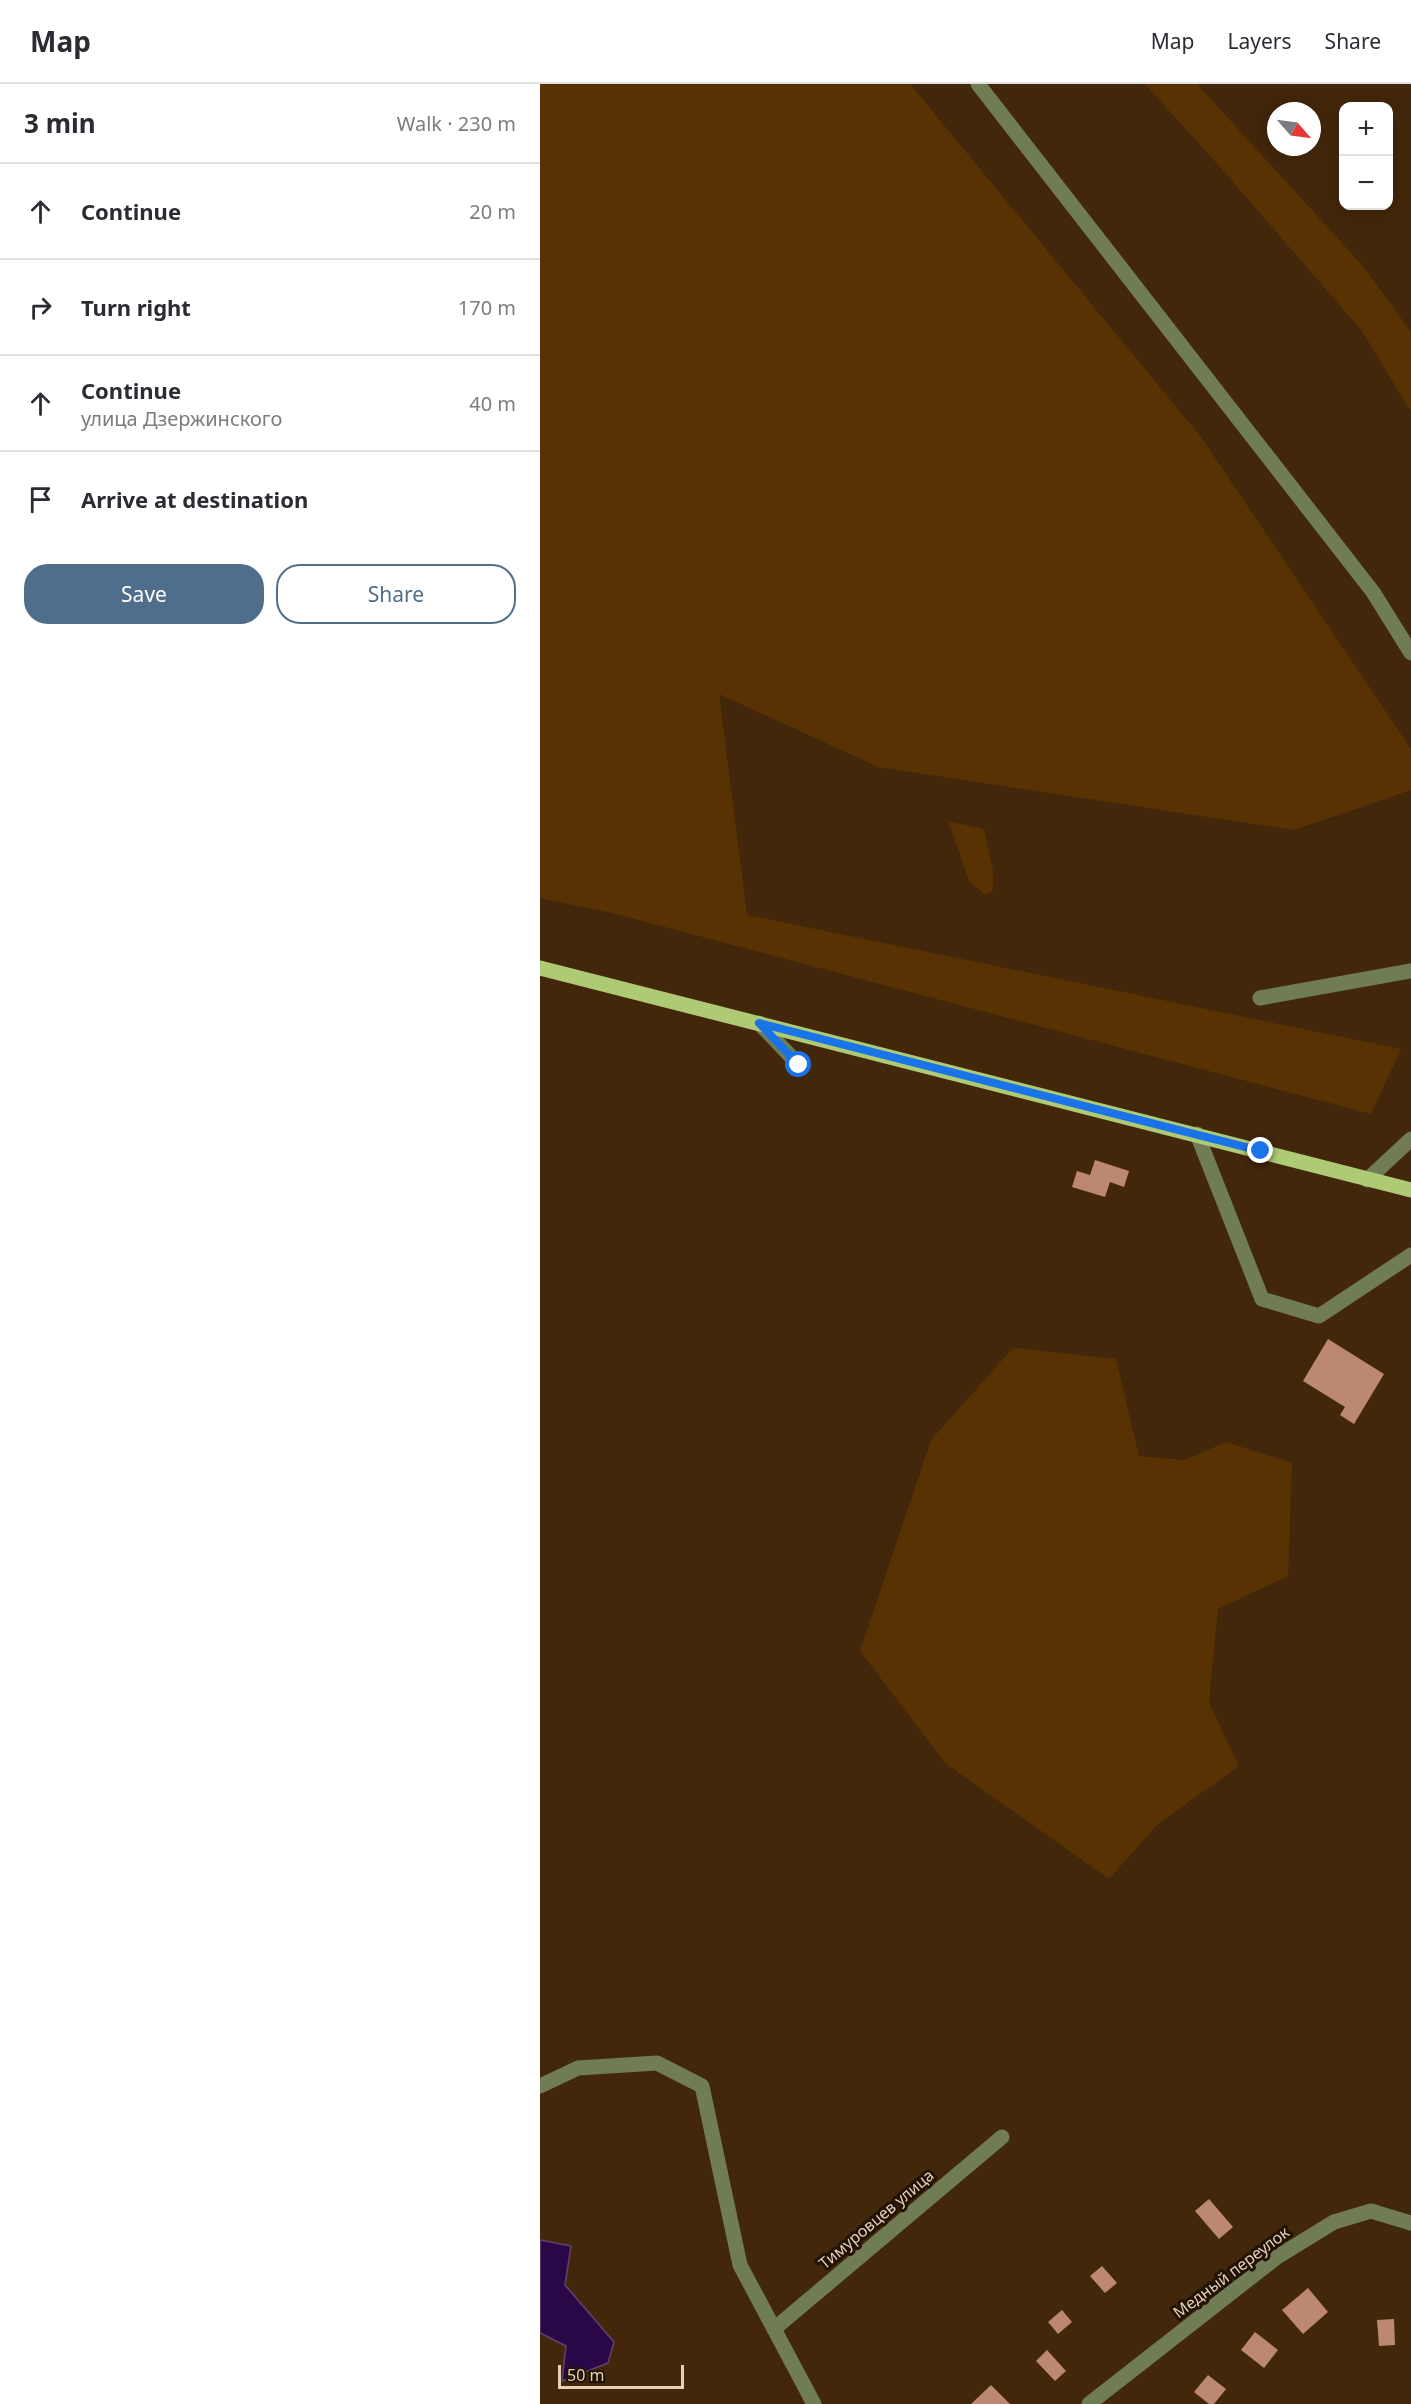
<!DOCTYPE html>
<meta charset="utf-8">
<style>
:root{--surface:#fff;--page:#f2f2f3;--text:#2b2b33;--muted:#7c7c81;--line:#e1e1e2;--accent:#4e6e8b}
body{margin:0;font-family:"Noto Sans",sans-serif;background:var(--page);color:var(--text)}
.controls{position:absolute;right:18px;top:18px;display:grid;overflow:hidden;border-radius:12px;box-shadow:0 3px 15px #0003}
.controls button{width:54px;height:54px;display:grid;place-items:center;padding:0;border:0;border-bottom:2px solid var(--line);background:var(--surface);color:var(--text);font:30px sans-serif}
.compass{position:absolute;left:727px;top:18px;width:54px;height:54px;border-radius:50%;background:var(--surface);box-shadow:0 3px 15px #0003;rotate:118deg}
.scale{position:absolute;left:18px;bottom:15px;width:126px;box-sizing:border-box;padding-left:6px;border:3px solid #e6d0bc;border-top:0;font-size:16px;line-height:21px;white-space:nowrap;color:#e6d0bc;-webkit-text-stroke:4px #211204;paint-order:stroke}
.stop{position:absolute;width:18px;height:18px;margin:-14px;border:4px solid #1a73e8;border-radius:50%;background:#fff}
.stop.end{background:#1a73e8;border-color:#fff;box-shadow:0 2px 6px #0008}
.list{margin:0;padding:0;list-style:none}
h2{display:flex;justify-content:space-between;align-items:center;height:78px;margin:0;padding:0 24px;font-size:26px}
h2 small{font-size:20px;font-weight:400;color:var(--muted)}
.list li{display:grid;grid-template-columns:39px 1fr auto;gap:18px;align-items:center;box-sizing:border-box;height:96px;padding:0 24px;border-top:2px solid var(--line)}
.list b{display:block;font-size:22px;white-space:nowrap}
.list p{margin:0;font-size:20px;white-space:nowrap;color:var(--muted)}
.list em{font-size:20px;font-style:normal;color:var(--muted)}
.actions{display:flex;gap:12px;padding:18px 24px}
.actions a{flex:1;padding:14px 0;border:2px solid var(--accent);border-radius:24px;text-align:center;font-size:21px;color:var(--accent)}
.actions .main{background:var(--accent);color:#fff}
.icon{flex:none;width:33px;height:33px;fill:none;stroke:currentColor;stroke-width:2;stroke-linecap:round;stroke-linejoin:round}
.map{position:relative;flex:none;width:871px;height:2320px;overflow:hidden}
header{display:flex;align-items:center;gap:36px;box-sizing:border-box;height:84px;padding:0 30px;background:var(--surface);border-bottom:2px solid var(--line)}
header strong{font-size:28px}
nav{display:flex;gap:33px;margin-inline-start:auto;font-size:21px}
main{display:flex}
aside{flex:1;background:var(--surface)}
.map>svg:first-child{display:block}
</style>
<header>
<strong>Map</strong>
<nav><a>Map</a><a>Layers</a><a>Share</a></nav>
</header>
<main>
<aside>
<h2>3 min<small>Walk · 230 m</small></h2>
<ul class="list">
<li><svg class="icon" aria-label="ahead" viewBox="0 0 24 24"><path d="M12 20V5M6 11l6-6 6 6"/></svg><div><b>Continue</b></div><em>20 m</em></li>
<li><svg class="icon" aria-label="right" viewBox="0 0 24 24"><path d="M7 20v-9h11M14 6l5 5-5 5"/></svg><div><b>Turn right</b></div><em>170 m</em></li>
<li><svg class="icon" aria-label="ahead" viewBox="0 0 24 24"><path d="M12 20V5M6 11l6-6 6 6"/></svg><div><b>Continue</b><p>улица Дзержинского</p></div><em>40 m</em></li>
<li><svg class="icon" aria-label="arrive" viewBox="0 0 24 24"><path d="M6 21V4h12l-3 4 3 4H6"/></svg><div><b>Arrive at destination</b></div></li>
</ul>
<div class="actions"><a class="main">Save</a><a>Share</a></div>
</aside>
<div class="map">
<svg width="871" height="2320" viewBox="0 0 871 2320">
<rect width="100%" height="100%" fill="#42270a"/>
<!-- green -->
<g fill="#593204">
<path d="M0 0H370L661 353 871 665V706L754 746 338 683 179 610 207 831 861 965 831 1030 72 829 0 814Z"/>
<path d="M605 0H657L822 181 871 248V328L822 247 681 84Z"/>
<path d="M408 737 444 745 453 787V806L446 811 430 799Z"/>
<path d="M473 1264 576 1275 599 1372 644 1376 686 1358 752 1379 748 1492 678 1525 669 1619 699 1682 618 1740 569 1795 405 1679 320 1567 391 1356Z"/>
</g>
<!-- water -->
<path fill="#2a0848" stroke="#62446b" stroke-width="1.5" d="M0 2156 31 2162 25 2201 74 2258 68 2279 22 2297 26 2262 0 2249Z"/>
<!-- building -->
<g fill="#bd8872">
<path d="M555 1076 589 1087 584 1103 570 1098 565 1113 532 1103 537 1087 550 1091Z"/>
<path d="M788 1255 844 1290 814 1340 800 1331 805 1323 763 1297Z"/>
<path d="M669 2115 693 2143 679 2155 655 2127Z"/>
<path d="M562 2182 577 2199 565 2209 550 2192Z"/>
<path d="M768 2204 788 2228 763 2250 742 2226Z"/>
<path d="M522 2226 532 2238 518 2250 508 2238Z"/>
<path d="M854 2235 855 2261 839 2262 837 2236Z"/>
<path d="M715 2248 738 2266 724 2284 701 2266Z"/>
<path d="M507 2266 526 2287 515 2297 496 2277Z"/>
<path d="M668 2291 686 2305 674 2320H669L654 2308Z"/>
<path d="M451 2301 470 2320H431Z"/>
</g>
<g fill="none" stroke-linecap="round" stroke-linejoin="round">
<!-- minor -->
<g stroke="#6f7c54" stroke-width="15">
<path d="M438 0 833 508 871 569"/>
<path d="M720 914 871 887"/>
<path d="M219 939 259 981"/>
<path d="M657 1050 722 1215 779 1232 871 1171"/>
<path d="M827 1096 871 1055"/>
<path d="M0 2002 38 1984 117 1979 162 2002 200 2181 274 2320"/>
<path d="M234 2245 462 2053"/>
<path d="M549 2320 737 2173 794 2138 831 2127 871 2139"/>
</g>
<!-- major -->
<path stroke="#afca74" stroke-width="15" d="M0 884 871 1106"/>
</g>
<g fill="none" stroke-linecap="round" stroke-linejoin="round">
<!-- route -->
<path stroke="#1a73e8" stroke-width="8" d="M259 981 219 939 721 1067"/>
</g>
<g text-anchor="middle" stroke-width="6" stroke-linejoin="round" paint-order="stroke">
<!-- street labels -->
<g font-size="16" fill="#e6d0bc" stroke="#211204">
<text transform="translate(336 2135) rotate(-40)" y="6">Тимуровцев улица</text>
<text transform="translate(691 2188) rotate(-37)" y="6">Медный переулок</text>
</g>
</g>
</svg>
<div class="controls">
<button>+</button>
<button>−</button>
</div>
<svg class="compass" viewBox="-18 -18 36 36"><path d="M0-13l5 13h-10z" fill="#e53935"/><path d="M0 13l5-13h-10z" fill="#7c7c81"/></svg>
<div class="scale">50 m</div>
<div class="stop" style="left:259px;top:981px"></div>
<div class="stop end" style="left:721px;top:1067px"></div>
</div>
</main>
